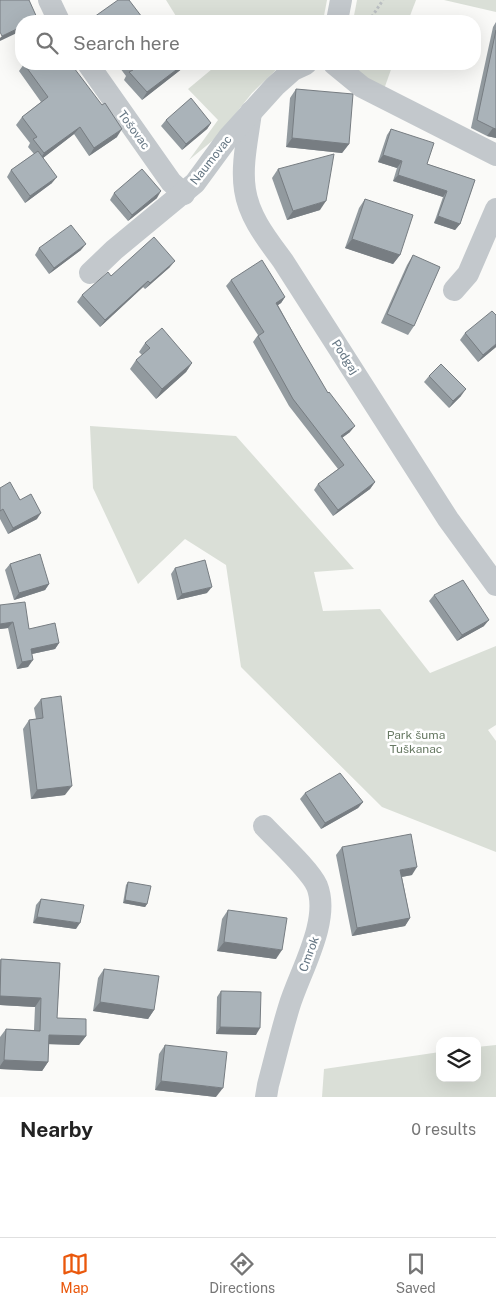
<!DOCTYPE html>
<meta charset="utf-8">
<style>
:root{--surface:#fff;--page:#f6f6f6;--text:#222;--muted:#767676;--line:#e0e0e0;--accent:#ea580c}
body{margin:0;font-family:"Public Sans",sans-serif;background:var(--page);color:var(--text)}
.controls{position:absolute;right:15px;bottom:15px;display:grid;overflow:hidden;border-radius:10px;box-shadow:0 5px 20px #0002}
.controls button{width:45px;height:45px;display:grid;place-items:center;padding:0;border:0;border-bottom:1px solid var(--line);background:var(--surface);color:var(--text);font:25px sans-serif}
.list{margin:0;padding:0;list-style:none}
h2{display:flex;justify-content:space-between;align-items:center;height:65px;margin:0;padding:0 20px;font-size:21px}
h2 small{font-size:16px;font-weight:400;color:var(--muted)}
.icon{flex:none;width:28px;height:28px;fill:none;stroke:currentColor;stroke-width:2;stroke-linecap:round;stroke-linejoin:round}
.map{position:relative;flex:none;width:496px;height:1097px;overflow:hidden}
.search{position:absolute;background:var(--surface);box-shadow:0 5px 20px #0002;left:15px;right:15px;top:15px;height:55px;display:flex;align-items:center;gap:12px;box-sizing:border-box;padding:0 18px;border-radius:20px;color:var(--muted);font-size:19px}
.sheet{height:140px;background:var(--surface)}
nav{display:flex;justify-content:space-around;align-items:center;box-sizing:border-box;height:70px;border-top:1px solid var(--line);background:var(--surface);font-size:14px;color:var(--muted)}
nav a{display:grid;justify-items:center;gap:2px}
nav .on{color:var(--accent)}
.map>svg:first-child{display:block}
</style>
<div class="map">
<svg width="496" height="1097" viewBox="0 0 496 1097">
<rect width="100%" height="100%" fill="#fafaf8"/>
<!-- green -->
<g fill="#dadfd7">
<path d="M166 0H327L323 21H179Z"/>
<path d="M357 0H416L408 21H353Z"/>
<path d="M444 0H496V12Z"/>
<path d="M209 64H282L252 93 217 137 189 160 218 120 188 89 212 69Z"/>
<path d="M352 64H393L383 92 357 73Z"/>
<path d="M90 426 236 436 354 569 314 572 323 611 380 609 430 673 496 646V725L488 730 496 741V852L382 807 241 667 226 565 185 539 138 584 93 488Z"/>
<path d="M496 1045V1097H322L324 1069 440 1052V1078H477V1047Z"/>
</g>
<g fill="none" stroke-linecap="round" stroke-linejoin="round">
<!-- path -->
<path stroke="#bbbfc2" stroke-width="3" stroke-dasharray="2.5 2.5" stroke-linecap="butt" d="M369 21 383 0"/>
<!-- minor -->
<g stroke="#c3c8cc" stroke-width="22">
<path d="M49 0 59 21"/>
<path d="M337 21 341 0"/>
<path d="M88 64 171 182 184 194"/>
<path d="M334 64 362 87 496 155"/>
<path d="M251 112C248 137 241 165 245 190 249 217 267 239 283 261L448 519 496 585"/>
<path d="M90 273 114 250 195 183 228 138 275 86 293 70 306 64"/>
<path d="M454 290 468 274 496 209"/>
<path d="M264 826C277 840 310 870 317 886 331 921 299 973 289 1007 281 1033 275 1059 268 1085L266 1097"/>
</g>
</g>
<!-- wall -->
<g fill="#929a9f">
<path d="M94 17 145 21H91Z"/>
<path d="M496 22V138L487 136 471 128 493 27Z"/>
<path d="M24 64 117 137 89 156 74 134 43 158 52 183 25 203 7 177 11 170 34 154 28 147 30 143 16 125 22 117 41 102 19 71Z"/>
<path d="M117 64H188L142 100 124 80 126 76Z"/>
<path d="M296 89 349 144 342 153 286 147 290 98Z"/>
<path d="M166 120 211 123 207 129 182 150 161 126Z"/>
<path d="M391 129 427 164 475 180 460 224 455 230 434 223 443 197 393 181 397 168 378 162 387 135Z"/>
<path d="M278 169 320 210 287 220 272 178Z"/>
<path d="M114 193 157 198 128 221 110 200Z"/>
<path d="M365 199 400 255 393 264 345 248 359 208Z"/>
<path d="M39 248 81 250 49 274 35 255Z"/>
<path d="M413 255 414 326 408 335 381 323 407 265Z"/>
<path d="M170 267 145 289 143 287 100 327 77 302 82 295 111 276Z"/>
<path d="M231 280 285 297 281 303 278 305 301 347 350 432 342 438 375 482 370 489 333 516 314 490 318 484 338 469 289 406 253 342 258 335 226 286Z"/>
<path d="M465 333 496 347 478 362 460 340Z"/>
<path d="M145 343 192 363 186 372 156 399 130 369 136 360 142 355 139 352Z"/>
<path d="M429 376 461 396 449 408 424 382Z"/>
<path d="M0 488 20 500 37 519 8 534 0 519Z"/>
<path d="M10 564 49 584 45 590 14 600 5 570Z"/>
<path d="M175 568 207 593 177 600 171 574Z"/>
<path d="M434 595 484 626 457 641 429 601Z"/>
<path d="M0 605 29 629 59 643 55 649 32 654 28 667 17 669 8 628 0 629Z"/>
<path d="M41 699 65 795 31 799 23 729 29 720 36 719 34 708Z"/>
<path d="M305 793 363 802 358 808 321 829 300 799Z"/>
<path d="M342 847 412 875 402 877 410 918 405 926 352 936 336 855Z"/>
<path d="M128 882 147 904 145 907 123 903 126 885Z"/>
<path d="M41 899 76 929 33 923 36 905Z"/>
<path d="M228 910 276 959 217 951 222 919Z"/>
<path d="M1 959 60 963 57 1018 86 1036 79 1045 49 1044 48 1062 42 1071 0 1069V1037L6 1029 34 1030 35 1007 0 1005V960Z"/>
<path d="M104 969 154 1010 148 1019 93 1011 98 978Z"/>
<path d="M221 991 256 1035 216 1034 217 997Z"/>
<path d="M165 1045 216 1097 155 1090 159 1054Z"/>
</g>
<!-- shaded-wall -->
<g fill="#777d82">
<path d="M21 27V31L0 41V38L2 36Z"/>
<path d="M184 64H188L142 100 147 92Z"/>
<path d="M211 123 207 129 182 150 186 144Z"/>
<path d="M80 127 74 134 39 161 44 153Z"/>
<path d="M493 128 496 129V138L487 136Z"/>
<path d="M122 129 117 137 89 156 94 148Z"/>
<path d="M292 138 349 144 342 153 286 147Z"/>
<path d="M383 155 402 161 397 168 378 162Z"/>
<path d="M398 175 447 191 443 197 393 181Z"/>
<path d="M57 177 52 183 25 203 30 196Z"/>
<path d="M161 191 157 198 128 221 132 215Z"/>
<path d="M326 201 320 210 287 220 293 211Z"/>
<path d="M438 216 460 224 455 230 434 223Z"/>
<path d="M352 239 400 255 393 264 345 248Z"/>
<path d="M86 244 81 250 49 274 54 268Z"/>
<path d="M175 261 170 267 145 289 150 283Z"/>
<path d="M148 281 143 287 100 327 105 320Z"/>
<path d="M285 297 281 303 272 309 276 303Z"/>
<path d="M496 344V347L478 362 483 355Z"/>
<path d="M192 363 186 372 156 399 162 389Z"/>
<path d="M466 389 461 396 449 408 453 401Z"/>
<path d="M355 426 350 432 336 442 341 436Z"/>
<path d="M375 482 370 489 333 516 338 510Z"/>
<path d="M41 513 37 519 8 534 13 528Z"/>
<path d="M49 584 45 590 14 600 19 593Z"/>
<path d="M212 587 207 593 177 600 182 594Z"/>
<path d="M489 620 484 626 457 641 462 635Z"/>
<path d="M13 622 8 628 0 629V624Z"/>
<path d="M59 643 55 649 27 655 31 649Z"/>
<path d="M33 660 28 667 17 669 22 662Z"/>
<path d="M72 786 65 795 31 799 37 790Z"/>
<path d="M363 802 358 808 321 829 325 823Z"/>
<path d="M417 867 412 875 395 878 400 870Z"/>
<path d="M125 900 147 904 145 907 123 903Z"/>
<path d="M37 917 80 923 76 929 33 923Z"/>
<path d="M410 918 405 926 352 936 357 928Z"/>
<path d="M224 942 282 950 276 959 217 951Z"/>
<path d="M0 996 41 998 35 1007 0 1005Z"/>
<path d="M100 1002 154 1010 148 1019 93 1011Z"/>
<path d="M220 1027 260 1028 256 1035 216 1034Z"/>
<path d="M49 1035 86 1036 79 1045 43 1044Z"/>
<path d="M4 1060 48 1062 42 1071 0 1069V1066Z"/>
<path d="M161 1081 223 1088 216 1097 155 1090Z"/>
</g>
<!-- building -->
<g fill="#aab3b9" stroke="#777d82">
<path d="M0 0H29L38 20 34 21H21V27L2 36 0 32Z"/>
<path d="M118 0H129L145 21H97L94 17Z"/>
<path d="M496 30V129L493 128 477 120Z"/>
<path d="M24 64H71L102 105 105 103 122 129 94 148 80 127 44 153 33 139 37 137 22 117 48 97Z"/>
<path d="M128 64H184L147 92 129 72 133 70Z"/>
<path d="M296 89 353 94 349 144 292 138Z"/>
<path d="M191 98 211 123 186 144 166 120Z"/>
<path d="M391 129 434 143 427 164 475 180 460 224 438 216 447 191 398 175 402 161 383 155Z"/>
<path d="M38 151 57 177 30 196 11 170Z"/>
<path d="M334 154 326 201 293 211 278 169Z"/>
<path d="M142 169 161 191 132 215 114 193Z"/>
<path d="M365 199 413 215 400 255 352 239Z"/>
<path d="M71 225 86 244 54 268 39 248Z"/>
<path d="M154 237 175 261 150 283 148 281 105 320 82 295 108 272 111 276Z"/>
<path d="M413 255 440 267 414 326 387 314Z"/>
<path d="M262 260 285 297 276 303 301 347 328 393 329 392 355 426 341 436 375 482 338 510 318 484 344 465 293 399 258 336 264 332 231 280Z"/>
<path d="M492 311 496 315V344L483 355 465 333Z"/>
<path d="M162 328 192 363 162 389 136 360 150 348 145 343Z"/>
<path d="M441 364 466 389 453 401 429 376Z"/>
<path d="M10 482 20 500 31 494 41 513 13 528 3 509 0 511V488Z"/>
<path d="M40 554 49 584 19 593 10 564Z"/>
<path d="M205 560 212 587 182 594 175 568Z"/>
<path d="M463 580 489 620 462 635 434 595Z"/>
<path d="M25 602 29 629 55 623 59 643 31 649 33 660 22 662 13 622 0 624V605Z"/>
<path d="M61 696 72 786 37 790 29 720 43 718 41 699Z"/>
<path d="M340 773 363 802 325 823 305 793Z"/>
<path d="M411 834 417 867 400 870 410 918 357 928 342 847Z"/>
<path d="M128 882 151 886 147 904 125 900Z"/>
<path d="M41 899 84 905 80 923 37 917Z"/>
<path d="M228 910 287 918 282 950 224 942Z"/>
<path d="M1 959 60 963 57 1018 86 1019V1036L49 1035 48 1062 4 1060 6 1029 40 1031 41 998 0 996Z"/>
<path d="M104 969 159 976 154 1010 100 1002Z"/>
<path d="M221 991 261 992 260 1028 220 1027Z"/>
<path d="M165 1045 227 1052 223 1088 161 1081Z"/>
</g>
<g text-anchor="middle" stroke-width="5" stroke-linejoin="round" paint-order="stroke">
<!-- street labels -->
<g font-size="12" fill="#657683" stroke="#fff">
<text transform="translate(134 130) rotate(54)" y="4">Tošovac</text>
<text transform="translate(211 160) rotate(-52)" y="4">Naumovac</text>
<text transform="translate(345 357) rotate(57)" y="4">Podgaj</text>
<text transform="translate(309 954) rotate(-70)" y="4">Cmrok</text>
</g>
<!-- park labels -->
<g font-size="12" fill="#687a64" stroke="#fff">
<text x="416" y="739">Park šuma<tspan x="416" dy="14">Tuškanac</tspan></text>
</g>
</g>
</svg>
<div class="controls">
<button><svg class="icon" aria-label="layers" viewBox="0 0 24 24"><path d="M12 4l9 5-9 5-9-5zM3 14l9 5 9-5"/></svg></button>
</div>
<div class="search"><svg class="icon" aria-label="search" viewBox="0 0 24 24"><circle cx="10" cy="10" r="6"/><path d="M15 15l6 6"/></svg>Search here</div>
</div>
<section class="sheet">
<h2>Nearby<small>0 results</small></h2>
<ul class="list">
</ul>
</section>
<nav>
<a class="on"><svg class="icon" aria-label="map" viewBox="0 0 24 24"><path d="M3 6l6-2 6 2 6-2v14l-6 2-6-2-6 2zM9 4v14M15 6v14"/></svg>Map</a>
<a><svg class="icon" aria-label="directions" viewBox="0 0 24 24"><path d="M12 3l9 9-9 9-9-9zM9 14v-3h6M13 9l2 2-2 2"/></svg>Directions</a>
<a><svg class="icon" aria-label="saved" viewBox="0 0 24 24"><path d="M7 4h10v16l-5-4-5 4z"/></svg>Saved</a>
</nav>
